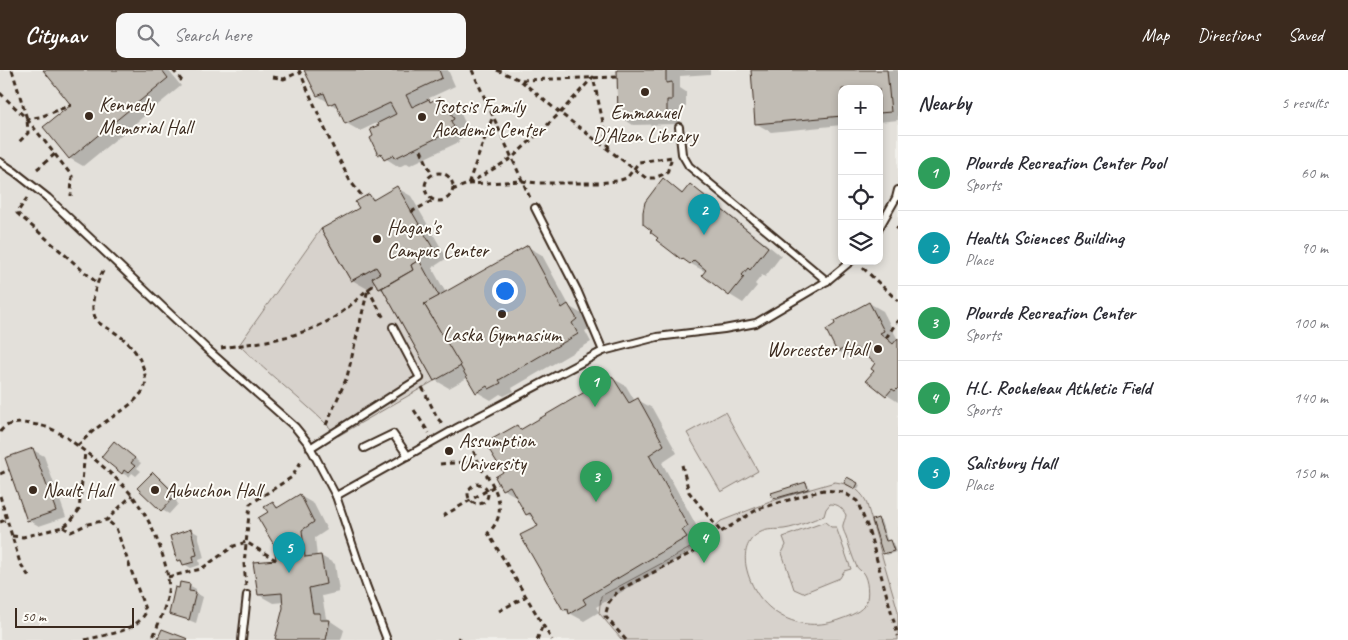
<!DOCTYPE html>
<meta charset="utf-8">
<style>
:root{--surface:#fff;--page:#f7f7f7;--text:#2b2b33;--muted:#7c7c81;--line:#e1e1e2;--accent:#3b2a1e}
body{margin:0;font-family:Caveat,sans-serif;background:var(--page);color:var(--text)}
.controls{position:absolute;right:15px;top:15px;display:grid;overflow:hidden;border-radius:10px;box-shadow:0 2px 8px #0003}
.controls button{width:45px;height:45px;display:grid;place-items:center;padding:0;border:0;border-bottom:1px solid var(--line);background:var(--surface);color:var(--text);font:25px sans-serif}
.scale{position:absolute;left:15px;bottom:12px;width:119px;box-sizing:border-box;padding-left:5px;border:2px solid #3b2a1e;border-top:0;font-size:14px;line-height:18px;white-space:nowrap;color:#3b2a1e;-webkit-text-stroke:4px #fdfcf7;paint-order:stroke}
.you{position:absolute;left:504px;top:220px;width:18px;height:18px;margin:-12px;border:4px solid #fff;border-radius:50%;background:#1a73e8;box-shadow:0 0 0 8px #1a73e833}
.badge{display:grid;place-items:center;width:32px;height:32px;border-radius:50%;background:var(--accent);color:#fff;font-size:16px;font-weight:700}
.pin{position:absolute;translate:-50% -41px;filter:drop-shadow(0 1px 2px #0008)}
.pin::after{content:'';position:absolute;top:26px;width:18px;height:15px;background:inherit;clip-path:polygon(0 0,100% 0,50% 100%)}
.list{margin:0;padding:0;list-style:none}
h2{display:flex;justify-content:space-between;align-items:center;height:65px;margin:0;padding:0 20px;font-size:21px}
h2 small{font-size:16px;font-weight:400;color:var(--muted)}
.list li{display:grid;grid-template-columns:32px 1fr auto;gap:15px;align-items:center;box-sizing:border-box;height:75px;padding:0 20px;border-top:1px solid var(--line)}
.list b{display:block;font-size:19px;white-space:nowrap}
.list p{margin:0;font-size:16px;white-space:nowrap;color:var(--muted)}
.list em{font-size:16px;font-style:normal;color:var(--muted)}
.icon{flex:none;width:28px;height:28px;fill:none;stroke:currentColor;stroke-width:2;stroke-linecap:round;stroke-linejoin:round}
.map{position:relative;flex:none;width:898px;height:570px;overflow:hidden}
header{display:flex;align-items:center;gap:30px;box-sizing:border-box;height:70px;padding:0 25px;background:var(--accent);color:#fff}
header strong{font-size:24px}
nav{display:flex;gap:28px;margin-inline-start:auto;font-size:18px}
.search{width:350px;height:45px;background:var(--page);display:flex;align-items:center;gap:12px;box-sizing:border-box;padding:0 18px;border-radius:10px;color:var(--muted);font-size:19px}
main{display:flex}
aside{flex:1;background:var(--surface)}
.map>svg:first-child{display:block}
</style>
<header>
<strong>Citynav</strong>
<div class="search"><svg class="icon" aria-label="search" viewBox="0 0 24 24"><circle cx="10" cy="10" r="6"/><path d="M15 15l6 6"/></svg>Search here</div>
<nav><a>Map</a><a>Directions</a><a>Saved</a></nav>
</header>
<main>
<div class="map">
<svg width="898" height="570" viewBox="0 0 898 570">
<rect width="100%" height="100%" fill="#f1efea"/>
<filter id="ink" filterUnits="userSpaceOnUse"><feTurbulence type="fractalNoise" baseFrequency=".02" numOctaves="2"/><feDisplacementMap in="SourceGraphic" scale="10" xChannelSelector="R" yChannelSelector="G"/><feConvolveMatrix kernelMatrix="1 2 1 2 8 2 1 2 1" color-interpolation-filters="sRGB"/></filter>
<g filter="url(#ink)">
<!-- built -->
<path fill="#e3e0da" fill-rule="evenodd" d="M0 0H898V570H0ZM842 19H879V191H842Z"/>
<!-- green -->
<g fill="#d7d2cc" stroke="#897e75" fill-rule="evenodd">
<path d="M321 159 351 211 376 197 380 203 372 208 379 219 382 218 434 311 338 366C307 333 271 307 239 275Z"/>
<path d="M725 342 758 401 721 422 687 363Z"/>
<path d="M835 412C849 414 859 418 866 431L898 541V570H622L599 543 601 526 692 477 721 451 783 427ZM830 434C839 434 842 438 846 445 846 448 843 453 843 455 842 458 845 464 846 466 849 476 852 486 856 495 857 499 861 500 863 503 868 510 869 525 866 533 862 541 850 546 841 549 799 566 755 541 746 496 744 483 746 471 759 463 768 458 775 460 784 459 798 457 811 450 824 446L826 439Z"/>
<path d="M825 452 831 457H836L851 499 844 501 840 508 803 523 794 519 782 483 786 475 783 467Z"/>
</g>
<!-- shadow -->
<g fill="#0003">
<path d="M44 0H168L181 16 83 96 69 88 73 35Z"/>
<path d="M306 0H448L455 16 427 29 432 32 439 29 460 42 467 57 464 59 467 65 458 70 459 72 410 95 407 93 399 97 379 84 381 55 379 52 360 61 346 53 340 39 318 26Z"/>
<path d="M618 0H710V4L680 6V18L686 22V37H680V54L633 55 620 47Z"/>
<path d="M752 0H898V50L879 52V19H842V55L771 62 757 54Z"/>
<path d="M663 110 684 124 690 116 704 124 781 186 765 207 762 205 755 214 757 216 743 233 730 225 706 202 682 189Z"/>
<path d="M397 118 411 126 447 188 432 198 446 223 528 177 542 185 570 237 582 244 590 258 585 261 591 272 512 318 514 321 504 326 500 324 491 330 477 322 469 307 449 318 435 310 386 222 380 219 376 212 366 218 352 210 361 138 369 125 376 130Z"/>
<path d="M869 233 883 241 898 270V332L887 325 877 293 868 286 864 288 859 286 852 289 838 281Z"/>
<path d="M612 308 626 316 635 331 638 330 652 338 677 383 662 393 701 464 695 469 700 476 596 537 599 542 584 551 564 540 539 456 535 449 526 444 517 427 503 419 504 403 517 357 523 360Z"/>
<path d="M115 373 141 393 137 398 141 401 136 406 132 403 129 407 122 403Z"/>
<path d="M33 380 44 386 66 447 39 456 28 450Z"/>
<path d="M153 404 160 408 180 427 176 431 178 434 169 444 162 440Z"/>
<path d="M847 409 860 415 858 419 845 413Z"/>
<path d="M806 414 809 416 810 420 777 430 774 428Z"/>
<path d="M300 426 314 434 327 460 315 468 317 487 321 486 335 494 339 522 322 526 326 548 344 560 341 570H279L276 568 284 538V532L273 533 259 525 278 491 270 442 273 434 280 438Z"/>
<path d="M878 450 881 451 888 472 893 473 896 482 887 485 884 483Z"/>
<path d="M191 460 198 464 204 488 199 490 200 495 191 498 178 490Z"/>
<path d="M189 515 196 519V523L203 527 196 553 171 543Z"/>
</g>
<!-- building -->
<g fill="#c1bcb4" stroke="#3b2a1e">
<path d="M43 0H162L168 8 69 89 43 57 71 35Z"/>
<path d="M304 0H439L442 8 406 25 412 37 429 29 430 32 440 27 443 34 446 32 454 49 451 51 454 57 444 62 445 64 395 88 394 85 384 90 381 83 378 85 370 68 373 66 370 59 379 55 378 53 396 44 390 33 345 54 335 32 329 35 324 23 317 26Z"/>
<path d="M617 0H666V13L672 12V30H667V46L618 48Z"/>
<path d="M751 0H887L891 42 879 43V19H842V46L755 54Z"/>
<path d="M663 108 682 124 690 114 768 177 750 200 748 198 742 205 744 207 729 226 702 205 706 200 694 190 690 194 683 189 682 190 656 170 658 168 650 162 652 161 643 154V142L645 132Z"/>
<path d="M397 116 434 180 411 195 413 200 379 219 372 208 380 203 376 197 351 211 321 159 359 138 355 132 369 124 373 130Z"/>
<path d="M528 175 562 238 568 234 577 249 572 253 578 264 499 310 501 313 489 319 487 316 476 323 424 234Z"/>
<path d="M419 190 439 226 424 234 461 296 434 311 382 218 413 200 411 195Z"/>
<path d="M869 232 884 261 880 263 893 274 898 268V318L895 321 892 319 886 326 866 310 874 301 871 299 875 293 856 278 849 281 847 277 837 282 826 260 835 254 834 251Z"/>
<path d="M612 306 629 333 638 328 664 375 649 385 688 456 682 460 687 467 583 529 586 534 569 544 568 539 563 540 520 465 538 456 530 443 526 445 510 416 502 420 495 407 503 402 485 373 517 355 520 360Z"/>
<path d="M114 371 135 388 131 393 135 396 128 403 124 400 122 404 101 387Z"/>
<path d="M33 378 56 441 27 451 5 388Z"/>
<path d="M153 402 174 423 169 427 172 429 161 441 137 418Z"/>
<path d="M847 407 858 413 855 419 844 413Z"/>
<path d="M806 412 808 419 773 429 771 423Z"/>
<path d="M300 424 314 452 302 460 305 487 321 485 326 514 309 518 313 543H320V550H330L326 570H280L275 569 283 538 282 523 258 525 253 492 276 490 274 475 258 448 268 442 264 437 273 432 277 438Z"/>
<path d="M878 448 886 471 890 470 894 481 883 484 872 450Z"/>
<path d="M191 459 197 485 193 486 194 492 183 495 181 490 177 491 170 466Z"/>
<path d="M180 512 190 514 189 521 196 522 189 550 169 544 175 517 179 518Z"/>
<path d="M162 559 188 569 187 570H157Z"/>
</g>
<g fill="none" stroke-linecap="round" stroke-linejoin="round">
<!-- lane casing -->
<g stroke="#3b2a1e" stroke-width="10">
<g id="lane">
<path d="M679 57 682 84 689 96 827 211"/>
<path d="M0 92 15 102 48 128 208 280 295 357 308 373 336 426 455 359 603 281 657 267 724 259 756 253 827 211 851 191"/>
<path d="M535 138 577 220 603 281"/>
<path d="M879 158 896 128 898 120"/>
<path d="M310 378 420 308 393 257"/>
<path d="M364 378 393 364 408 386"/>
<path d="M336 426 366 515 387 570"/>
<path d="M242 570 247 525"/>
</g>
</g>
<!-- path -->
<g stroke="#3b2a1e" stroke-width="3" stroke-dasharray="5 4" stroke-linecap="butt">
<path d="M12 0 27 49 28 63 19 72"/>
<path d="M173 0 182 11"/>
<path d="M299 0 332 75 350 111 363 127"/>
<path d="M472 0 531 130"/>
<path d="M497 0 520 10 617 7"/>
<path d="M273 7 284 9 299 2"/>
<path d="M0 23 27 49 40 47 71 35"/>
<path d="M27 49 72 106 71 126"/>
<path d="M421 80 432 105"/>
<path d="M37 99 55 84"/>
<circle cx="439" cy="117" r="14"/>
<path d="M468 114 522 111 537 113H599L617 111 627 108 639 92 672 87 667 103 654 108H646L560 43 520 10"/>
<path d="M468 114 512 88 560 43 593 7 609 79"/>
<path d="M452 120 468 114 493 46"/>
<path d="M27 128 17 143 96 212"/>
<path d="M411 142 434 130"/>
<path d="M896 157 898 159"/>
<path d="M863 198 898 231"/>
<path d="M886 268 898 250"/>
<path d="M221 278C260 272 306 268 339 244 350 237 359 227 368 219L385 250"/>
<path d="M422 317 438 349 444 355"/>
<path d="M414 340 429 363"/>
<path d="M326 355 347 307 368 219 376 214"/>
<path d="M0 362C5 354 14 353 23 353 32 354 41 355 49 358 69 365 122 411 134 428 150 449 164 482 168 508 171 529 159 551 152 570"/>
<path d="M469 373C474 381 477 390 481 397 482 401 486 404 488 407 500 426 506 446 488 463L552 570"/>
<path d="M77 376C84 370 90 363 97 358 112 346 134 336 144 319 147 312 145 306 144 300 138 281 127 270 111 260 107 258 101 255 98 252 87 239 96 214 103 201"/>
<path d="M440 394 465 392 480 397"/>
<path d="M682 395 689 422 721 462"/>
<path d="M0 404 9 400"/>
<circle cx="478" cy="424" r="10"/>
<path d="M0 426 20 493 30 508"/>
<path d="M443 446 498 414"/>
<path d="M0 452 6 450"/>
<path d="M63 457 71 462 88 454 107 450 132 425"/>
<path d="M12 466 23 467 63 457 71 451 79 440 85 382"/>
<path d="M168 507 201 499 234 476 246 472 276 490"/>
<path d="M246 516 244 494 250 434 292 407 302 390"/>
<path d="M499 541 525 527"/>
<path d="M85 570C106 564 135 563 146 542L116 458 107 450"/>
<path d="M458 570 459 567"/>
<path d="M537 570 542 557"/>
<path d="M626 570 605 546 609 532 619 520 693 482 721 462 758 439 823 420 843 422 857 431 868 458 898 566"/>
</g>
<!-- lane -->
<use href="#lane" stroke="#fdfcf7" stroke-width="6"/>
</g>
</g>
<!-- markers -->
<g fill="#3b2a1e" stroke="#fdfcf7" stroke-width="2">
<circle cx="645" cy="22" r="5"/>
<circle cx="89" cy="46" r="5"/>
<circle cx="422" cy="47" r="5"/>
<circle cx="377" cy="169" r="5"/>
<circle cx="502" cy="244" r="5"/>
<circle cx="878" cy="279" r="5"/>
<circle cx="449" cy="381" r="5"/>
<circle cx="33" cy="420" r="5"/>
<circle cx="155" cy="420" r="5"/>
</g>
<g text-anchor="middle" stroke-width="4" stroke-linejoin="round" paint-order="stroke">
<!-- poi labels -->
<g font-size="20" fill="#3b2a1e" stroke="#fdfcf7" text-anchor="start">
<text x="99" y="41">Kennedy<tspan x="99" dy="23">Memorial Hall</tspan></text>
<text x="432" y="43">Tsotsis Family<tspan x="432" dy="23">Academic Center</tspan></text>
<text x="645" y="49" text-anchor="middle">Emmanuel<tspan x="645" dy="23">D'Alzon Library</tspan></text>
<text x="387" y="164">Hagan's<tspan x="387" dy="23">Campus Center</tspan></text>
<text x="502" y="271" text-anchor="middle">Laska Gymnasium</text>
<text x="868" y="286" text-anchor="end">Worcester Hall</text>
<text x="459" y="377">Assumption<tspan x="459" dy="23">University</tspan></text>
<text x="43" y="427">Nault Hall</text>
<text x="165" y="427">Aubuchon Hall</text>
</g>
</g>
</svg>
<div class="controls">
<button>+</button>
<button>−</button>
<button><svg class="icon" aria-label="locate" viewBox="0 0 24 24"><circle cx="12" cy="12" r="6"/><path d="M12 2v4M12 18v4M2 12h4M18 12h4"/></svg></button>
<button><svg class="icon" aria-label="layers" viewBox="0 0 24 24"><path d="M12 4l9 5-9 5-9-5zM3 14l9 5 9-5"/></svg></button>
</div>
<div class="scale">50 m</div>
<div class="you"></div>
<div class="pin badge" style="left:595px;top:337px;background:#2e9e5b">1</div>
<div class="pin badge" style="left:704px;top:165px;background:#0f9aa8">2</div>
<div class="pin badge" style="left:596px;top:432px;background:#2e9e5b">3</div>
<div class="pin badge" style="left:704px;top:493px;background:#2e9e5b">4</div>
<div class="pin badge" style="left:289px;top:503px;background:#0f9aa8">5</div>
</div>
<aside>
<h2>Nearby<small>5 results</small></h2>
<ul class="list">
<li><span class="badge" style="background:#2e9e5b">1</span><div><b>Plourde Recreation Center Pool</b><p>Sports</p></div><em>60 m</em></li>
<li><span class="badge" style="background:#0f9aa8">2</span><div><b>Health Sciences Building</b><p>Place</p></div><em>90 m</em></li>
<li><span class="badge" style="background:#2e9e5b">3</span><div><b>Plourde Recreation Center</b><p>Sports</p></div><em>100 m</em></li>
<li><span class="badge" style="background:#2e9e5b">4</span><div><b>H.L. Rocheleau Athletic Field</b><p>Sports</p></div><em>140 m</em></li>
<li><span class="badge" style="background:#0f9aa8">5</span><div><b>Salisbury Hall</b><p>Place</p></div><em>150 m</em></li>
</ul>
</aside>
</main>
